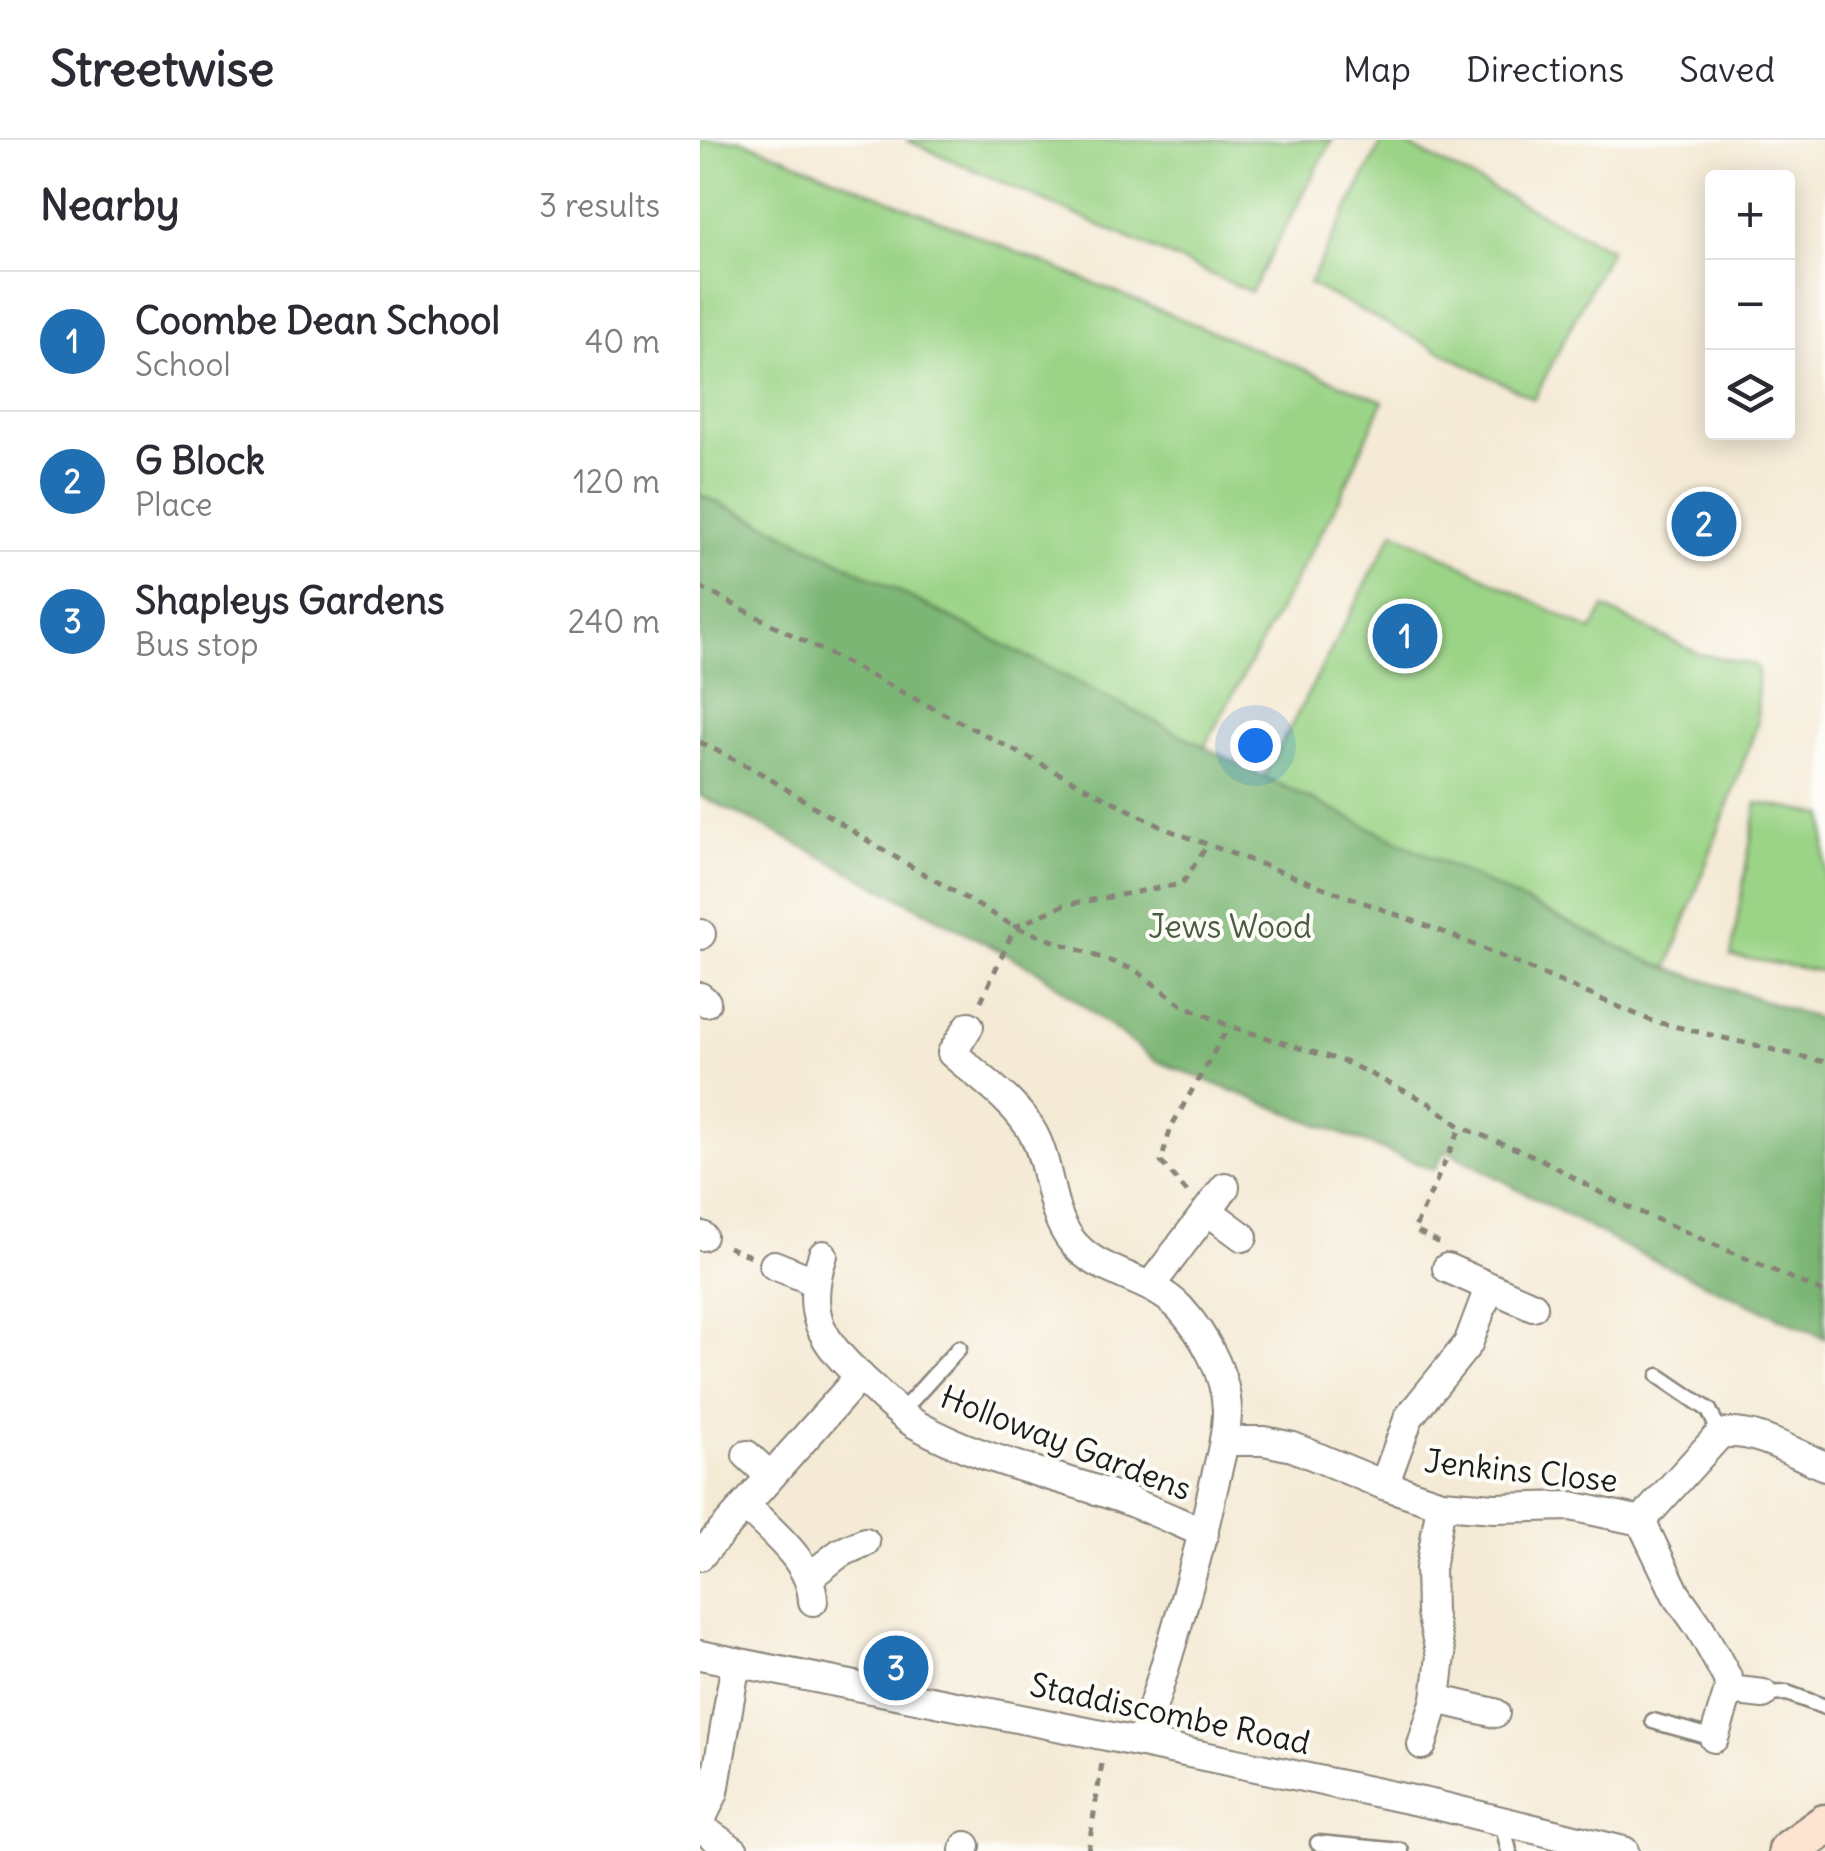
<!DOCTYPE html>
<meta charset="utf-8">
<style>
:root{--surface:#fff;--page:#f7f7f7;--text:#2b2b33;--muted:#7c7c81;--line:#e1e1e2;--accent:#1f6fb2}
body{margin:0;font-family:Delius,sans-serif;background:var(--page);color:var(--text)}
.controls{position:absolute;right:30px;top:30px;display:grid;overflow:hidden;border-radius:10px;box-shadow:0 5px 25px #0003}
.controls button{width:90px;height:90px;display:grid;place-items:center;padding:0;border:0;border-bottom:2px solid var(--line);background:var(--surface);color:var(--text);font:50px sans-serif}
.you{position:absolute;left:555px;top:605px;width:35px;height:35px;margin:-25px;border:8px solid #fff;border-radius:50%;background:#1a73e8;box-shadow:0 0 0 15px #1a73e833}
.badge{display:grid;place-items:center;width:65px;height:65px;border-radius:50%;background:var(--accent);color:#fff;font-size:32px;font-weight:700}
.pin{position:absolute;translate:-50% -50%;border:5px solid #fff;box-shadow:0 2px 10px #0006}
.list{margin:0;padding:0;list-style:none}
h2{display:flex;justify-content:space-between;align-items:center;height:130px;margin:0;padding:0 40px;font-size:42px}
h2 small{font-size:32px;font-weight:400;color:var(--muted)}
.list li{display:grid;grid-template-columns:65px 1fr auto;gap:30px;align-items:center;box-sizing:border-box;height:140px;padding:0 40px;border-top:2px solid var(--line)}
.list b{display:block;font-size:38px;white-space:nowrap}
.list p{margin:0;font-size:32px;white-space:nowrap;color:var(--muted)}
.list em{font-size:32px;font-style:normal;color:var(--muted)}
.icon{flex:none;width:55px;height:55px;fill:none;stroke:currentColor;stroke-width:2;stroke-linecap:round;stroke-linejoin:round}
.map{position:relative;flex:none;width:1125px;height:1711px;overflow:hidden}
header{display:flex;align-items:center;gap:60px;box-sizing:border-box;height:140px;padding:0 50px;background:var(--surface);border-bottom:2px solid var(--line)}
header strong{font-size:48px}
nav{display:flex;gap:55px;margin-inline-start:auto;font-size:35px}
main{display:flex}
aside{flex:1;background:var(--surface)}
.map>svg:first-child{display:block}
</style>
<header>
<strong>Streetwise</strong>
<nav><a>Map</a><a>Directions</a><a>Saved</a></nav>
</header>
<main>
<aside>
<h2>Nearby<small>3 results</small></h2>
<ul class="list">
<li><span class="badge">1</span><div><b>Coombe Dean School</b><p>School</p></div><em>40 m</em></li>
<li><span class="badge">2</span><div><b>G Block</b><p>Place</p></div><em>120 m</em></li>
<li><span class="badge">3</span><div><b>Shapleys Gardens</b><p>Bus stop</p></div><em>240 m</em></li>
</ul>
</aside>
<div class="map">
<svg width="1125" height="1711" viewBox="0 0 1125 1711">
<rect width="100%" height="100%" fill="#fdfcf7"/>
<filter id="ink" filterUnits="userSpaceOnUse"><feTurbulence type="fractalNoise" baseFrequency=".01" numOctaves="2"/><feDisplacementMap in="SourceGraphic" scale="20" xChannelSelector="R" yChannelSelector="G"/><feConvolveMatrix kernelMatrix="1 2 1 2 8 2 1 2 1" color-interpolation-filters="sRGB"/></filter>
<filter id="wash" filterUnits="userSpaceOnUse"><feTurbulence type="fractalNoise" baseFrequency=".0048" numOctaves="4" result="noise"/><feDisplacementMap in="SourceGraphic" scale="40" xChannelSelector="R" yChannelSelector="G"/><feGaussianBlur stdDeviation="2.25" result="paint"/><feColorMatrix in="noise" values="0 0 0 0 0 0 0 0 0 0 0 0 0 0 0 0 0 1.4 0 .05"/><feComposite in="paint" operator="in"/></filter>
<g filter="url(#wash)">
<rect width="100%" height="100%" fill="#f4ead5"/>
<!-- green -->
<g fill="#9bd487" stroke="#5c7852" stroke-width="2.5">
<path d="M0 0H42L683 261 640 358 504 607 66 384 0 355Z"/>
<path d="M206 0H632L551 152Z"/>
<path d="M683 0H697L910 109 834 259 609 144Z"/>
<path d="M694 391 892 491 904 468 999 514 1055 525 1058 532 1057 585 968 828 939 818 564 637Z"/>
<path d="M1057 663 1125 675V832L1031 816Z"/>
</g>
<!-- forest -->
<path fill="#7cb674" stroke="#4c6948" stroke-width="2.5" d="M0 355 66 384 564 637 953 823 1125 881V1198L927 1108 746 1010 734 1030 454 920 340 832 60 684 0 656Z"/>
</g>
<g filter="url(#ink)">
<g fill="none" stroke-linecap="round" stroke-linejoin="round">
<!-- lane casing -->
<g stroke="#888378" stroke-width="19">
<g id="lane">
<path d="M959 1236 1009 1270 1020 1294"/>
<path d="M201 1272 259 1208"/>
<path d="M1063 1554 1087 1553 1125 1567"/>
<path d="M953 1581 1014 1598"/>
<path d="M802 1682 809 1711"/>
<path d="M618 1703 701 1711"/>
</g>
</g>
<!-- street casing -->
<g stroke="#888378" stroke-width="32">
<g id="street">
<path d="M0 795 1 794"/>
<path d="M0 857 6 862"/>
<path d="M269 886 252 913C279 937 315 961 333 993 351 1026 348 1070 371 1100 397 1135 450 1136 480 1168 504 1195 526 1233 527 1270 527 1298 518 1326 512 1353 494 1437 466 1520 442 1603"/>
<path d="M508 1071 543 1097"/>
<path d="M0 1096H2"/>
<path d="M123 1115C103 1173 121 1202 165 1241 181 1255 198 1274 217 1285 281 1321 357 1335 426 1360 452 1370 478 1382 504 1393"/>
<path d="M74 1125 114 1141"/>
<path d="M747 1128 833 1166"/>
<path d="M451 1145 525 1047"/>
<path d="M524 1301H564L593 1307 684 1345 741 1364 795 1368 871 1366 941 1381 1020 1294C1056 1288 1092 1313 1125 1326"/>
<path d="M47 1315 70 1336"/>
<path d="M684 1345 709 1277 768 1204 789 1148"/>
<path d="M45 1365C71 1392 112 1421 113 1461"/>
<path d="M941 1381 976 1454 1000 1488 1028 1539 1029 1550 1014 1598"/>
<path d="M0 1416 160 1236"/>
<path d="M108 1438 140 1413 165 1402"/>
<path d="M0 1515 442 1603 736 1665 924 1711"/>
<path d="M1029 1550 1063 1554"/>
<path d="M736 1559 795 1573"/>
<path d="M722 1605 736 1559 741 1516 731 1473 730 1429 741 1364"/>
<path d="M0 1682 14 1652 36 1522"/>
<path d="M0 1687 34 1711"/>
<path d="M264 1711 266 1706"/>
</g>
</g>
<!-- secondary casing -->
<g stroke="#888378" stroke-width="45">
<path id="secondary" d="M1089 1711 1125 1685"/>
</g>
<!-- path -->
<g stroke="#888378" stroke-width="5" stroke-dasharray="8 8" stroke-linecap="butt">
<path d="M0 447 466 689 746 793 952 881 1125 922"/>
<path d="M0 602 64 635 178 707 315 787 435 830 481 864 529 886 648 923 729 963 761 987 839 1018 917 1062 1125 1153"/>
<path d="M281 861 315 787 364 765 482 744 508 704"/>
<path d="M487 1052 461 1022 471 987 529 886"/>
<path d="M739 1103 714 1090 761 987"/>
<path d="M28 1107 50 1116"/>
<path d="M388 1711 402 1623"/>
</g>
<!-- lane -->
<use href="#lane" stroke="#fff" stroke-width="14"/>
<!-- street -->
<use href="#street" stroke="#fff" stroke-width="28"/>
<!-- secondary -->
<use href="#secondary" stroke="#fde4d1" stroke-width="40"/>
</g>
</g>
<g text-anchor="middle" stroke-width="8" stroke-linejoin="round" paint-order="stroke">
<!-- park labels -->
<g font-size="32" fill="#485c41" stroke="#fdfcf7">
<text x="530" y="798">Jews Wood</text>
</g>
<!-- street labels -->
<g font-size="32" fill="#1c1c1c" stroke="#fdfcf7">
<text transform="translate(366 1303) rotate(21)" y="11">Holloway Gardens</text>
<text transform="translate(821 1331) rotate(6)" y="11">Jenkins Close</text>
<text transform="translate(470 1574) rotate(12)" y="11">Staddiscombe Road</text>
</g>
</g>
</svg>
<div class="controls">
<button>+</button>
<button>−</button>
<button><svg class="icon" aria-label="layers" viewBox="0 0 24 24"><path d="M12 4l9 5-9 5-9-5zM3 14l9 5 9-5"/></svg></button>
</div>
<div class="you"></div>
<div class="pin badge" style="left:705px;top:496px">1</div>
<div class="pin badge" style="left:1004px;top:384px">2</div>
<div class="pin badge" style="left:196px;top:1528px">3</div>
</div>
</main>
